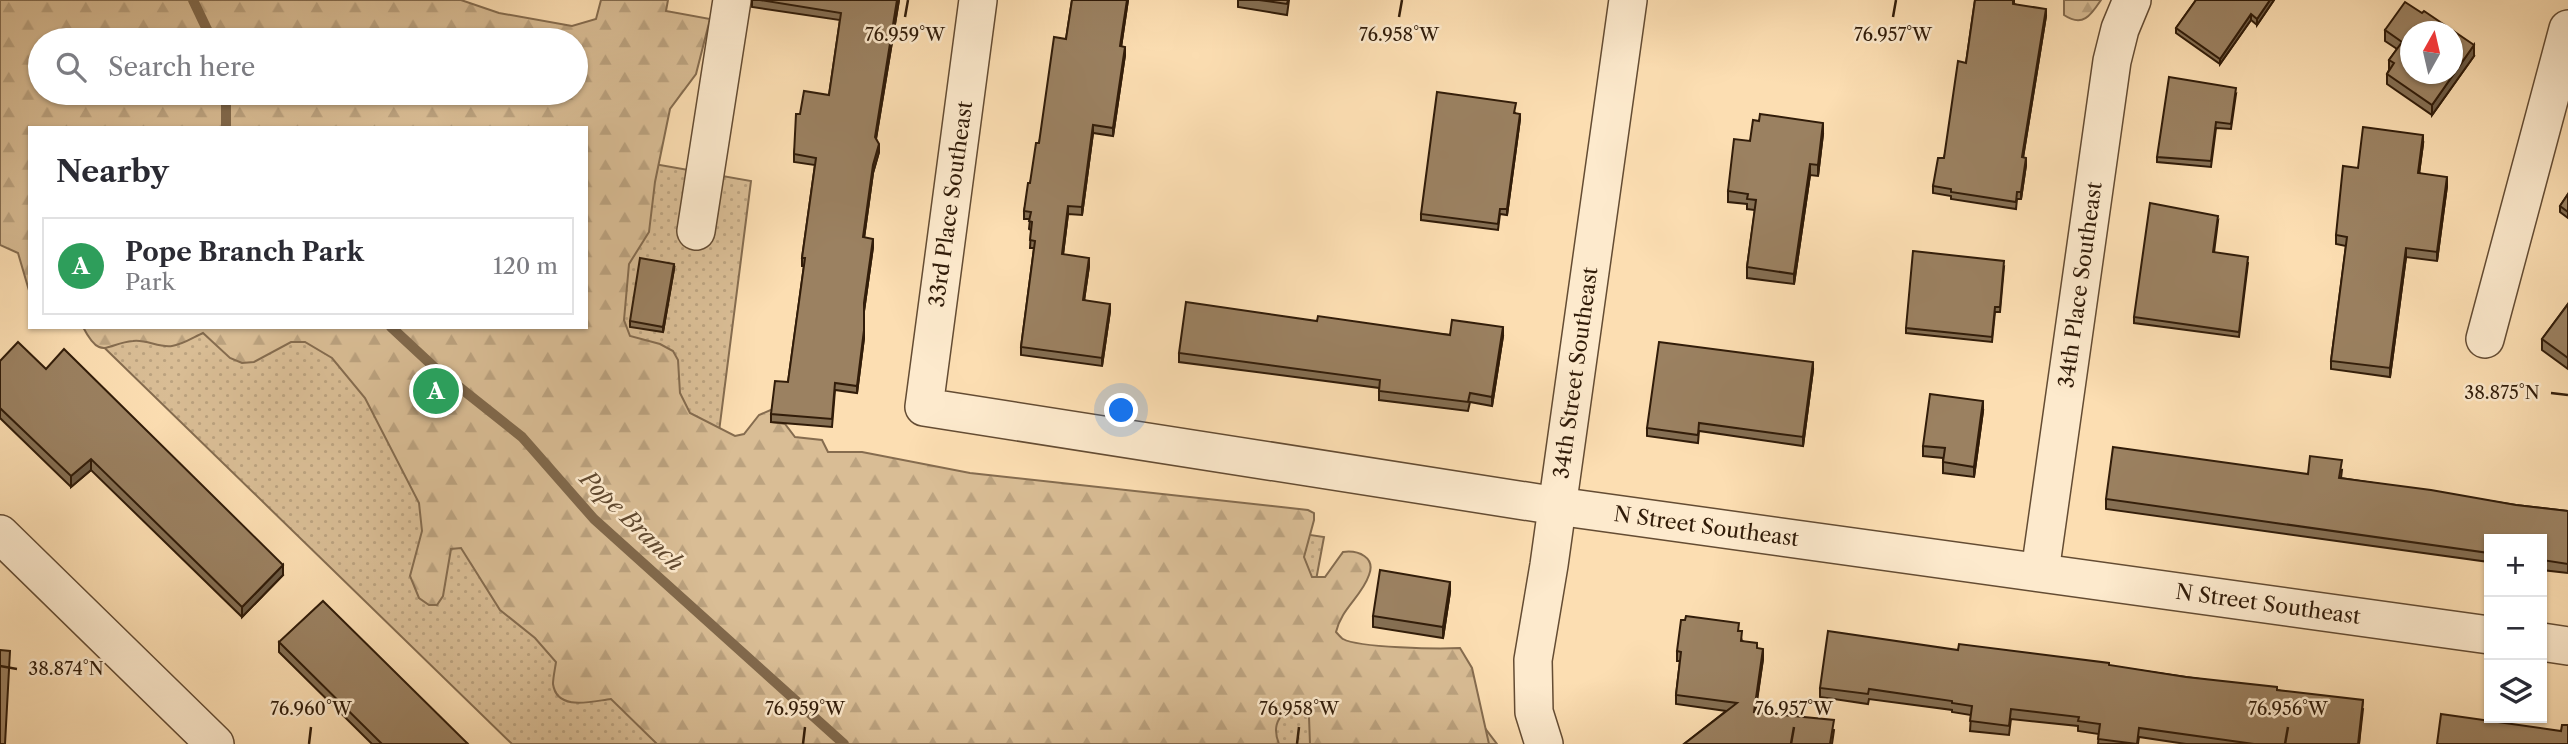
<!DOCTYPE html>
<meta charset="utf-8">
<style>
:root{--surface:#fff;--page:#f2f2f3;--text:#2b2b33;--muted:#7c7c81;--line:#e1e1e2;--accent:#8f2418}
body{margin:0;font-family:"Libre Caslon Text",serif;background:var(--page);color:var(--text)}
.controls{position:absolute;right:21px;bottom:21px;display:grid;overflow:hidden;border-radius:0px;box-shadow:0 2px 5px #0004}
.controls button{width:63px;height:63px;display:grid;place-items:center;padding:0;border:0;border-bottom:2px solid var(--line);background:var(--surface);color:var(--text);font:35px sans-serif}
.compass{position:absolute;left:2400px;top:21px;width:63px;height:63px;border-radius:50%;background:var(--surface);box-shadow:0 2px 5px #0004;rotate:8deg}
.you{position:absolute;left:1122px;top:411px;width:24px;height:24px;margin:-18px;border:5px solid #fff;border-radius:50%;background:#1a73e8;box-shadow:0 0 0 10px #1a73e833}
.badge{display:grid;place-items:center;width:46px;height:46px;border-radius:50%;background:var(--accent);color:#fff;font-size:23px;font-weight:700}
.pin{position:absolute;translate:-50% -50%;border:4px solid #fff;box-shadow:0 2px 7px #0006}
.list{margin:0;padding:0;list-style:none}
h2{display:flex;justify-content:space-between;align-items:center;height:91px;margin:0;padding:0 28px;font-size:30px}
h2 small{font-size:23px;font-weight:400;color:var(--muted)}
.list li{display:grid;grid-template-columns:46px 1fr auto;gap:21px;align-items:center;box-sizing:border-box;height:98px;margin:0 14px 14px;padding:0 14px;border:2px solid var(--line);border-radius:0px}
.list b{display:block;font-size:26px;white-space:nowrap}
.list p{margin:0;font-size:23px;white-space:nowrap;color:var(--muted)}
.list em{font-size:23px;font-style:normal;color:var(--muted)}
.icon{flex:none;width:38px;height:38px;fill:none;stroke:currentColor;stroke-width:2;stroke-linecap:round;stroke-linejoin:round}
.map{position:relative;flex:none;width:2568px;height:744px;overflow:hidden}
.search{position:absolute;background:var(--surface);box-shadow:0 2px 5px #0004;left:28px;top:28px;width:560px;height:77px;display:flex;align-items:center;gap:18px;box-sizing:border-box;padding:0 24px;border-radius:38px;color:var(--muted);font-size:26px}
.panel{position:absolute;background:var(--surface);box-shadow:0 2px 5px #0004;left:28px;top:126px;width:560px;height:203px;border-radius:0px}
.map>svg:first-child{display:block}
</style>
<div class="map">
<svg width="2568" height="744" viewBox="0 0 2568 744">
<defs>
<pattern id="green-dots" width="8" height="8" patternUnits="userSpaceOnUse" patternTransform="scale(1.75)"><rect width="8" height="8" fill="#d9bd95"/><path d="M2 2h.1M6 6h.1" fill="none" stroke="#bba27f" stroke-width="1.8" stroke-linecap="round"/></pattern>
<pattern id="forest-firs" width="22" height="20" patternUnits="userSpaceOnUse" patternTransform="scale(1.75)"><rect width="22" height="20" fill="#d9bd95"/><path d="M5 1l3.5 6h-7zM16 11l3.5 6h-7z" fill="#bba27f"/></pattern>
</defs>
<rect width="100%" height="100%" fill="#fcdeb2"/>
<filter id="stains"><feTurbulence type="fractalNoise" baseFrequency=".00286" numOctaves="4"/><feColorMatrix values="0 0 0 0 .2 0 0 0 0 .09 0 0 0 0 .02 0 0 0 .5 -.17"/></filter>
<radialGradient id="worn" r=".72"><stop offset=".6" stop-color="#630" stop-opacity="0"/><stop offset="1" stop-color="#630" stop-opacity=".3"/></radialGradient>
<!-- green -->
<path fill="url(#green-dots)" stroke="#856c4f" stroke-width="2" d="M586 152 751 181 716 455 912 476 1324 537 1301 661 1450 682 1497 744H512L83 327H586Z"/>
<!-- forest -->
<g fill="url(#forest-firs)" stroke="#856c4f" stroke-width="2" fill-rule="evenodd">
<path d="M0 0H461L499 13 572 26 596 19 601 0H668L666 11 710 19 696 74 670 109 655 182 649 232 629 264 624 320 630 336 660 344 673 351 678 360 680 393 690 413 735 436 744 434 759 415 773 409 771 422 785 424 795 437 822 440 828 452H862L970 473 1308 510 1314 513V520L1304 557 1312 577H1325L1343 552C1358 550 1376 557 1369 575 1362 596 1341 609 1336 632 1337 633 1342 639 1343 639 1359 648 1439 649 1460 648L1472 668 1489 744H1310L1309 717 1301 709H1287C1276 720 1273 729 1279 744H657L611 699C593 701 557 712 553 684 553 678 555 669 556 662L535 638 500 610 461 548 451 549 443 596 437 605H429L419 598 410 576 422 531 419 503 365 398 332 358 305 342H291L254 362 242 363 230 358 203 333C194 337 182 345 172 346 159 348 146 339 133 341 107 343 101 362 83 327H586V128H30V294L18 253 0 245ZM40 40H576V93H40Z"/>
<path d="M2064 0H2101C2091 15 2083 28 2064 15Z"/>
</g>
<g fill="none" stroke-linecap="round" stroke-linejoin="round">
<!-- stream -->
<g stroke="#81694c" stroke-width="10">
<path d="M193 0 212 40"/>
<path d="M226 93V128"/>
<path d="M391 327 434 367 522 437 594 519 844 744"/>
</g>
<!-- minor casing -->
<g stroke="#644c33" stroke-width="40">
<g id="minor">
<path id="s1" d="M978 0 924 407 1557 506 2489 635"/>
<path d="M696 231 732 0"/>
<path d="M2485 339 2568 29"/>
<path d="M0 534 215 744"/>
<path id="s2" d="M2040 572 2112 61 2120 29 2132 0"/>
<path d="M2542 642 2568 646"/>
<path id="s3" d="M1544 744 1534 712 1533 660 1549 565 1628 0"/>
</g>
</g>
<!-- minor -->
<use href="#minor" stroke="#fdeacd" stroke-width="37"/>
</g>
<!-- wall -->
<g fill="#856f53" stroke="#311c09" stroke-width="2">
<path d="M752 0H899L876 139 879 152 873 173 864 238 873 247 864 311V338L857 393 835 390 832 427 771 422V414L788 382 804 266H802V258L815 165 794 162V154L800 114 829 95 840 20 752 7Z"/>
<path d="M1072 0H1128L1121 47 1125 55 1113 136 1093 133 1082 215 1068 214 1063 255 1089 266 1084 300 1110 311 1102 366 1021 355V347L1034 248H1030L1031 230 1029 229 1030 219H1024V211L1039 143 1066 39Z"/>
<path d="M1238 0H1289L1287 15 1238 7Z"/>
<path d="M1975 0H2014V4L2046 16 2023 157 2026 165 2021 199H2017L2016 209 1951 199V196L1933 193V186L1944 158 1966 63Z"/>
<path d="M2196 0H2274L2257 25 2251 20 2220 64 2176 33V28Z"/>
<path d="M2385 30 2474 56 2432 115 2387 84V74L2389 70V60L2397 49 2385 41Z"/>
<path d="M2236 94 2231 129 2216 128 2211 167 2157 162V157Z"/>
<path d="M1515 113 1520 119 1507 215 1500 214 1498 230 1421 220V214Z"/>
<path d="M1823 134 1818 176 1810 175 1794 284 1747 278V267L1755 210 1747 209V204L1728 202V191L1750 141Z"/>
<path d="M2423 144 2419 173 2447 186 2437 261 2406 257 2390 377 2331 369V361L2346 246 2336 244V235Z"/>
<path d="M2568 194V218L2560 212V206Z"/>
<path d="M2218 221 2214 253 2248 263 2239 337 2134 323V317Z"/>
<path d="M2004 267 2000 312H1995L1992 342 1906 333V328Z"/>
<path d="M674 269 663 332 630 327V321Z"/>
<path d="M2568 304V369L2542 350V339Z"/>
<path d="M1317 321 1450 335 1503 336 1492 406 1470 402 1468 411 1379 400V388L1179 362V353Z"/>
<path d="M0 361 46 369 283 575 242 617 91 470 71 487 0 418Z"/>
<path d="M1813 370 1803 446 1699 431 1698 443 1647 436V428Z"/>
<path d="M1983 411 1974 477 1943 473V458L1923 456V446Z"/>
<path d="M2342 470 2341 478 2516 505 2568 511V573L2542 570V539H2489V562L2106 509V499Z"/>
<path d="M1450 592 1443 638 1373 627V616Z"/>
<path d="M1739 631 1742 641 1757 648 1763 659 1755 712 1834 730 1832 744H1684L1726 711 1676 704V695L1680 661H1677V651Z"/>
<path d="M279 642 468 744H372L279 652Z"/>
<path d="M1958 650 2109 666 2277 690 2363 709 2359 744H2186L2139 737 2138 744H2098L2099 734 2078 731V726L2011 719 2009 735 1970 731 1971 715 1952 712V710L1869 699 1868 704 1820 697V688Z"/>
</g>
<!-- shaded-wall -->
<g fill="#6c5a44" stroke="#311c09" stroke-width="2">
<path d="M897 0H899L875 144V137Z"/>
<path d="M1127 0H1128L1120 54V46Z"/>
<path d="M2270 0H2274L2257 25V19Z"/>
<path d="M2046 9V16L2022 164V157Z"/>
<path d="M2251 14V20L2220 64V59Z"/>
<path d="M2474 45V56L2432 115V105Z"/>
<path d="M1125 47V55L1113 136V128Z"/>
<path d="M1520 114V119L1507 215V209Z"/>
<path d="M1823 123V134L1818 176V165Z"/>
<path d="M1093 125V133L1082 215V207Z"/>
<path d="M2423 135V144L2418 182V173Z"/>
<path d="M879 144V152L873 173 863 245V237L873 165Z"/>
<path d="M2026 158V165L2021 199V192Z"/>
<path d="M1810 164V175L1794 284V274Z"/>
<path d="M2447 177V186L2437 261V252Z"/>
<path d="M1068 206V214L1062 262V254Z"/>
<path d="M873 239V247L864 311V303Z"/>
<path d="M2406 248V257L2390 377V368Z"/>
<path d="M1089 258V266L1083 308V300Z"/>
<path d="M674 264V269L663 332V327Z"/>
<path d="M1110 304V311L1102 366V358Z"/>
<path d="M1503 327V336L1492 406V397Z"/>
<path d="M864 330V338L857 393V386Z"/>
<path d="M1813 362V370L1803 446V437Z"/>
<path d="M1983 401V411L1974 477V467Z"/>
<path d="M91 459V470L71 487V476Z"/>
<path d="M283 565V575L242 617V607Z"/>
<path d="M1450 582V592L1443 638V627Z"/>
<path d="M1763 649V659L1754 722V712Z"/>
<path d="M2363 700 2359 744H2358Z"/>
</g>
<!-- building -->
<g fill="#9b8161" stroke="#311c09" stroke-width="2" fill-rule="evenodd">
<path d="M760 0H897L875 137 879 144 873 165 863 237 873 239 864 303V330L857 386 835 383 832 419 771 414 775 381 788 382 805 258H802L816 158 794 154 796 114H800L804 91 829 95 841 13Z"/>
<path d="M1072 0H1127L1120 46 1125 47 1113 128 1093 125 1082 207 1068 206 1062 254 1089 258 1083 300 1110 304 1102 358 1021 347 1035 241 1030 240 1032 222 1029 221 1031 212 1024 211 1028 183H1030L1036 143H1039L1054 37 1066 39Z"/>
<path d="M1259 0H1288L1287 4Z"/>
<path d="M1975 0H2013V4L2046 9 2022 157 2026 158 2021 192H2017L2016 202 1951 192V189L1933 186 1938 158H1944L1958 61 1966 63Z"/>
<path d="M2196 0H2270L2257 19 2251 14 2220 59 2176 28Z"/>
<path d="M2405 2 2422 13 2424 11 2474 45 2432 105 2387 74 2394 63 2389 60 2402 42 2385 30ZM2411 32H2453V74H2411Z"/>
<path d="M2169 77 2236 88 2231 124 2216 122 2211 161 2157 157Z"/>
<path d="M1437 92 1516 103 1514 113 1520 114 1507 209H1500L1498 224 1421 214Z"/>
<path d="M1760 114 1823 123 1818 165 1810 164 1794 274 1747 267 1756 200 1747 199 1748 194 1728 191 1734 139 1750 141 1753 120 1759 121Z"/>
<path d="M2363 127 2423 135 2418 173 2447 177 2437 252 2406 248 2390 368 2331 361 2347 237 2336 235 2343 166 2358 168Z"/>
<path d="M2568 194V212L2560 206Z"/>
<path d="M2150 203 2218 216 2213 252 2248 257 2239 332 2134 317Z"/>
<path d="M1913 251 2004 261 2000 307H1995L1992 337 1906 328Z"/>
<path d="M640 258 674 264 663 327 630 321Z"/>
<path d="M1186 302 1317 321 1318 316 1450 335 1452 320 1503 327 1492 397 1470 393 1468 402 1379 391 1380 380 1179 353Z"/>
<path d="M2568 304V358L2542 339Z"/>
<path d="M18 342 46 369 64 349 283 565 242 607 91 459 71 476 0 408V361Z"/>
<path d="M1659 342 1813 362 1803 437 1699 423 1698 435 1647 428Z"/>
<path d="M1930 394 1983 401 1974 467 1943 462 1945 448 1923 446Z"/>
<path d="M2113 447 2308 474 2310 456 2342 460 2339 478 2431 490 2516 505 2568 511V564L2542 560V539H2489V553L2106 499Z"/>
<path d="M1380 570 1450 582 1443 627 1373 616Z"/>
<path d="M323 601 468 744H382L279 642Z"/>
<path d="M1686 616 1739 623 1738 631H1742L1741 641 1757 643V648L1763 649 1754 712 1834 720 1830 744H1684L1737 703 1676 695 1681 652 1677 651 1681 620H1685Z"/>
<path d="M1828 631 1958 650 1959 644 2109 663V665L2186 677 2277 687V690L2363 700 2358 744H2254L2139 728 2137 744 2098 739 2100 724 2078 721 2079 717 2011 709 2009 726 1970 721 1972 706 1952 703V701L1869 689 1868 694 1820 688Z"/>
<path d="M0 650 10 651 5 744H0Z"/>
<path d="M2441 714 2561 731 2562 725H2568V744H2437Z"/>
</g>
<!-- ticks -->
<path fill="none" stroke="#311c09" stroke-width="2.5" d="M905 17 908 0M1399 17 1402 0M1893 17 1896 0M2551 393 2568 395M0 666 17 669M309 744 311 727M803 744 805 727M1297 744 1299 727M1791 744 1794 727M2285 744 2288 727"/>
<g text-anchor="middle" stroke-width="5" stroke-linejoin="round" paint-order="stroke">
<!-- street labels -->
<g font-size="21" fill="#311c09" stroke="#fdeacd">
<text transform="translate(951 204) rotate(-82)" y="7">33rd Place Southeast</text>
<text dy="7" stroke="none"><textPath href="#s2" startOffset="290">34th Place Southeast</textPath></text>
<text dy="7" stroke="none"><textPath href="#s3" startOffset="376">34th Street Southeast</textPath></text>
<text dy="7" stroke="none"><textPath href="#s1" startOffset="1202">N Street Southeast</textPath></text>
<text dy="7" stroke="none"><textPath href="#s1" startOffset="1769">N Street Southeast</textPath></text>
</g>
<!-- water labels -->
<g font-size="23" font-style="italic" fill="#604930" stroke="#fdeacd">
<text transform="translate(632 521) rotate(44)" y="8">Pope Branch</text>
</g>
</g>
<g font-size="18" text-anchor="middle" fill="#311c09" stroke="#fdeacd" stroke-width="5" stroke-linejoin="round" paint-order="stroke">
<text x="905" y="41">76.959°W</text>
<text x="1399" y="41">76.958°W</text>
<text x="1893" y="41">76.957°W</text>
<text x="2502" y="399">38.875°N</text>
<text x="66" y="675">38.874°N</text>
<text x="311" y="715">76.960°W</text>
<text x="805" y="715">76.959°W</text>
<text x="1299" y="715">76.958°W</text>
<text x="1794" y="715">76.957°W</text>
<text x="2288" y="715">76.956°W</text>
</g>
<rect width="100%" height="100%" filter="url(#stains)"/>
<rect width="100%" height="100%" fill="url(#worn)"/>
</svg>
<div class="controls">
<button>+</button>
<button>−</button>
<button><svg class="icon" aria-label="layers" viewBox="0 0 24 24"><path d="M12 4l9 5-9 5-9-5zM3 14l9 5 9-5"/></svg></button>
</div>
<svg class="compass" viewBox="-18 -18 36 36"><path d="M0-13l5 13h-10z" fill="#e53935"/><path d="M0 13l5-13h-10z" fill="#7c7c81"/></svg>
<div class="you"></div>
<div class="pin badge" style="left:436px;top:391px;background:#2e9e5b">A</div>
<div class="search"><svg class="icon" aria-label="search" viewBox="0 0 24 24"><circle cx="10" cy="10" r="6"/><path d="M15 15l6 6"/></svg>Search here</div>
<section class="panel">
<h2>Nearby<small></small></h2>
<ul class="list">
<li><span class="badge" style="background:#2e9e5b">A</span><div><b>Pope Branch Park</b><p>Park</p></div><em>120 m</em></li>
</ul>
</section>
</div>
